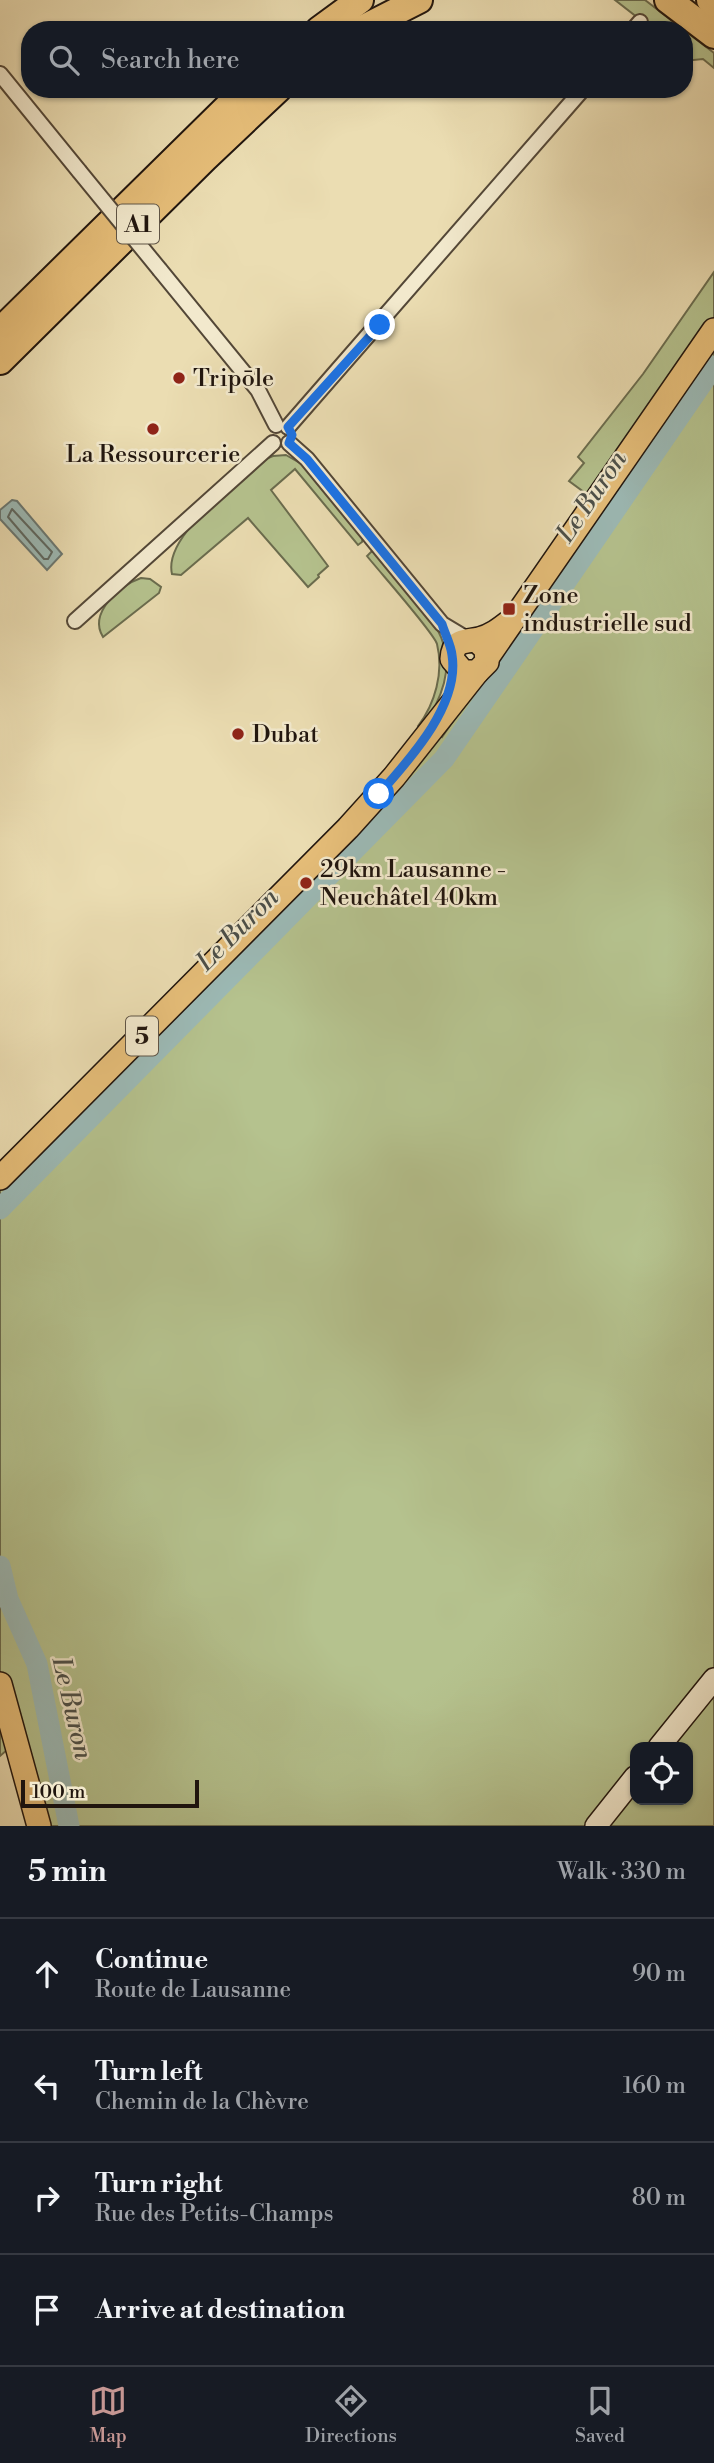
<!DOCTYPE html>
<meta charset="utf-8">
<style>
:root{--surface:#171b24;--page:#242831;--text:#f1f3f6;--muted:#9ea1a6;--line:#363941;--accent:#c59692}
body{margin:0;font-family:"Libre Bodoni",serif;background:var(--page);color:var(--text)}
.controls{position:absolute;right:21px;bottom:21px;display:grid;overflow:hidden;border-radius:14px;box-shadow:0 2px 5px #0004}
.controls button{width:63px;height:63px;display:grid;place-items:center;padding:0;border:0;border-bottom:2px solid var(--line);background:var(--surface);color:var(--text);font:35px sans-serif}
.scale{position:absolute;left:21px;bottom:18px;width:178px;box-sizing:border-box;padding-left:7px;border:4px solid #20150e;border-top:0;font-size:19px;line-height:24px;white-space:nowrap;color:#20150e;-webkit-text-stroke:5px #f2e9cd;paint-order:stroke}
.stop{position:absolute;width:21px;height:21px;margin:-16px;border:5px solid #1a73e8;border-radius:50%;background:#fff}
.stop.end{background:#1a73e8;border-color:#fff;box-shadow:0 2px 7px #0008}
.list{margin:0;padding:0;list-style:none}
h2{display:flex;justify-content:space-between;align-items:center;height:91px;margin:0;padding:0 28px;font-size:30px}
h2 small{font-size:23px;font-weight:400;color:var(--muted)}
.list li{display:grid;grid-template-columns:46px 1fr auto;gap:21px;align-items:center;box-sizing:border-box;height:112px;padding:0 28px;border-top:2px solid var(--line)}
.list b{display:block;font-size:26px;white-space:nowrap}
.list p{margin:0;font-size:23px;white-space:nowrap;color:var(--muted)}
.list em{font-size:23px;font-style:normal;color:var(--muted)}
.icon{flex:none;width:38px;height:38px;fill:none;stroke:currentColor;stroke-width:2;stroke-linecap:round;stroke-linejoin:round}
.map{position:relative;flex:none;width:714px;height:1826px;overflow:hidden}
.search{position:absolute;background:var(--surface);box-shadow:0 2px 5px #0004;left:21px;right:21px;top:21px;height:77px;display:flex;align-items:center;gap:18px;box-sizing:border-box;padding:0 24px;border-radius:28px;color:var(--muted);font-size:26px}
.sheet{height:539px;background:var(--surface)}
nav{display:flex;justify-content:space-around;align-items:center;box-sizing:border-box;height:98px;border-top:2px solid var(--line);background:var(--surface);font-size:19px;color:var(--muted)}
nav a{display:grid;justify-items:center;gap:4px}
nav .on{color:var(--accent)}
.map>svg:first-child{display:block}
</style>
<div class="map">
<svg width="714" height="1826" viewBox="0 0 714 1826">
<rect width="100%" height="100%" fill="#ebddb2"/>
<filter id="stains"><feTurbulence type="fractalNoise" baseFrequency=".00286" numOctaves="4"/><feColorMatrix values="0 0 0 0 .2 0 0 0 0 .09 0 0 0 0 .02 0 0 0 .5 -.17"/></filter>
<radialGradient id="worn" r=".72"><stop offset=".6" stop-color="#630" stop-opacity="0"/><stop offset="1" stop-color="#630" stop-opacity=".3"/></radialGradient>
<!-- green -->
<g fill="#b5c28e" stroke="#6a6c4e" stroke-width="2" fill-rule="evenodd">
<path d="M615 0H645L684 30H643L647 25Z"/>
<path d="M684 30 714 53V68L703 59 684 61Z"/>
<path d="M714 272V319L588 495 569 481 584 463 578 457 643 374Z"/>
<path d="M714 342V1826H39L16 1742 0 1756V1178L439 735 442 737ZM635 1747H688V1800H635Z"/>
<path d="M286 455 305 466 363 536 362 542 358 545 295 469 271 490 328 566 318 575 319 577 308 587 248 518 181 575 172 574C163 536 235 486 261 461L273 456Z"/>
<path d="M371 552H375C429 617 478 646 421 730L418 726C435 704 444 672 437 644 434 633 378 570 367 556Z"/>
<path d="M141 578 150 579 161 587 159 593 103 637C88 613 120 585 141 578Z"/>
</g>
<!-- water -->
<path fill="#9cbab6" stroke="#6a7873" stroke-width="2" d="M12 500 17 501 62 554 47 570 0 519V510Z"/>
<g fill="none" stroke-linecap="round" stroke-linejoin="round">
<!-- shore -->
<path stroke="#5e6862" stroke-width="2" d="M12 509 52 552 48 559H44L8 517Z"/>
<!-- river -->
<g stroke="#9cbab6" stroke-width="21">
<path d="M0 1209 444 759 714 366"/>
<path d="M0 1566 8 1599 37 1664 69 1826"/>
</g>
<!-- street casing -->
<g stroke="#534737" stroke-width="18">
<g id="street">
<path d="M633 30 640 22"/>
<path d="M0 74 79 171"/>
<path d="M160 270 258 390 276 425"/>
<path d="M288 427 583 89"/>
<path d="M289 443 307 459 442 624 467 639"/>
<path d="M75 621 273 443"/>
</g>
</g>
<!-- secondary casing -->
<g stroke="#20150e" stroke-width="24">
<g id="secondary">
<path d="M659 1747 714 1679"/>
<path d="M596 1826 635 1777"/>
</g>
</g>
<!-- primary casing -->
<g stroke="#20150e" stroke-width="26">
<g id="primary">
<path d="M476 640 486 649 487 662 477 672H463L452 659C453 639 465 642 479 639 491 636 500 629 509 622"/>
<path d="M487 658 714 330"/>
<path d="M0 1178 348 828 394 777 477 672"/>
<path d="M0 1684 39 1826"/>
</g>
</g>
<!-- highway casing -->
<g stroke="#20150e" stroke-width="30">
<g id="highway">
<path d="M668 0 714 35"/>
<path d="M710 0 714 6"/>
<path d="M319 30 360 0"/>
<path d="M360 30 419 0"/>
<path d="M0 331 246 89"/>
<path d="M0 361 205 158 278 89"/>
</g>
</g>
<!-- street -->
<use href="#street" stroke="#f2e9cd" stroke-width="14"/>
<!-- secondary -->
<use href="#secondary" stroke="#f2e9cd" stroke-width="21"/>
<!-- primary -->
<use href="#primary" stroke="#e6be79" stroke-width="23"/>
<!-- highway -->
<use href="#highway" stroke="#e6be79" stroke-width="26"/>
<!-- street-bridge casing -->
<g stroke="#534737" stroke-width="18" stroke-linecap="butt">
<path id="street-bridge" d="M79 171 160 270"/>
</g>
<!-- street-bridge -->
<use href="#street-bridge" stroke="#f2e9cd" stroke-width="14"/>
</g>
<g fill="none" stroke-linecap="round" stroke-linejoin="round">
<!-- route -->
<path stroke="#1a73e8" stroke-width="9" d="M379 794C410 759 460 705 452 655 451 645 445 634 442 624L307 459 289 443 292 435 288 427 380 325"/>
</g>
<!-- markers -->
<g fill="#8f2418" stroke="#f2e9cd" stroke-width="2.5">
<circle cx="179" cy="378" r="7"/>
<circle cx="153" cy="429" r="7"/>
<rect x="502" y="602" width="14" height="14" rx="3.5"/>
<circle cx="238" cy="734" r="7"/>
<circle cx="306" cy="883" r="7"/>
</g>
<g text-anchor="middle" stroke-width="5" stroke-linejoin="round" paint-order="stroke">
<!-- shield labels -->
<g fill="#f2e9cd" stroke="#5f5547" stroke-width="2">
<rect x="117" y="204.5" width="42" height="39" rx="5"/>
<rect x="126" y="1016.5" width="32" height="39" rx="5"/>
</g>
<g font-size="23" font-weight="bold" fill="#20150e">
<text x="138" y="232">A1</text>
<text x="142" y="1044">5</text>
</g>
<!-- poi labels -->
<g font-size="24" fill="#20150e" stroke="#f2e9cd" text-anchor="start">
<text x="193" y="386">Tripōle</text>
<text x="153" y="462" text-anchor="middle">La Ressourcerie</text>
<text x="523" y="603">Zone<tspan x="523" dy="28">industrielle sud</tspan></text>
<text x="252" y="742">Dubat</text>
<text x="320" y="877">29km Lausanne -<tspan x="320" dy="28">Neuchâtel 40km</tspan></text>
</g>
<!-- water labels -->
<g font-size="26" font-style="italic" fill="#4b4f49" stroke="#f2e9cd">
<text transform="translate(591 496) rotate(-56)" y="9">Le Buron</text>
<text transform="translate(237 929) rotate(-45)" y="9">Le Buron</text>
<text transform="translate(73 1708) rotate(77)" y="9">Le Buron</text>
</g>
</g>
<rect width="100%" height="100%" filter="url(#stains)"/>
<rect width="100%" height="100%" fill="url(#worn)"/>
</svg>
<div class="controls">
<button><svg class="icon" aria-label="locate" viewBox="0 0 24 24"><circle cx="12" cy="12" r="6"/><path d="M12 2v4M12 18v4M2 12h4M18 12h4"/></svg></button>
</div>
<div class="scale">100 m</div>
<div class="stop" style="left:379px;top:794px"></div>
<div class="stop end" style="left:380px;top:325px"></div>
<div class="search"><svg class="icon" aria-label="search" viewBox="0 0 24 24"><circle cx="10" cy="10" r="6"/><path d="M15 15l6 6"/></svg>Search here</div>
</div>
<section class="sheet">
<h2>5 min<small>Walk · 330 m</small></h2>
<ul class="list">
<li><svg class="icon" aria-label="ahead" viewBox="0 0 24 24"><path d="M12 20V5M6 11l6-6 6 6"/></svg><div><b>Continue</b><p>Route de Lausanne</p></div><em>90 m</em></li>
<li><svg class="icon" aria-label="left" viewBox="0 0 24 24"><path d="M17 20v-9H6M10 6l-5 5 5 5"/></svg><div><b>Turn left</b><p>Chemin de la Chèvre</p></div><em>160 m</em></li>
<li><svg class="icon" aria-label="right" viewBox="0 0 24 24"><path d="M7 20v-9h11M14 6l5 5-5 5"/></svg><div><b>Turn right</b><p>Rue des Petits-Champs</p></div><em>80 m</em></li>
<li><svg class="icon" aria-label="arrive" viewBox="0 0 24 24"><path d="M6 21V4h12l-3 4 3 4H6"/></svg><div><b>Arrive at destination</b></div></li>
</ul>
</section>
<nav>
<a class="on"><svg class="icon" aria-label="map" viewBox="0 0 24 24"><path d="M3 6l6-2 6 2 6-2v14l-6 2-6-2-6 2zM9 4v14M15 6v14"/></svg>Map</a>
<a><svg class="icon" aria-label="directions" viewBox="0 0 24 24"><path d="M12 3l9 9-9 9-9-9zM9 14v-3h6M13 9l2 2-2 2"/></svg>Directions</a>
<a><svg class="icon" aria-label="saved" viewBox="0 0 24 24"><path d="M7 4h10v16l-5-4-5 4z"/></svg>Saved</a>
</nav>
